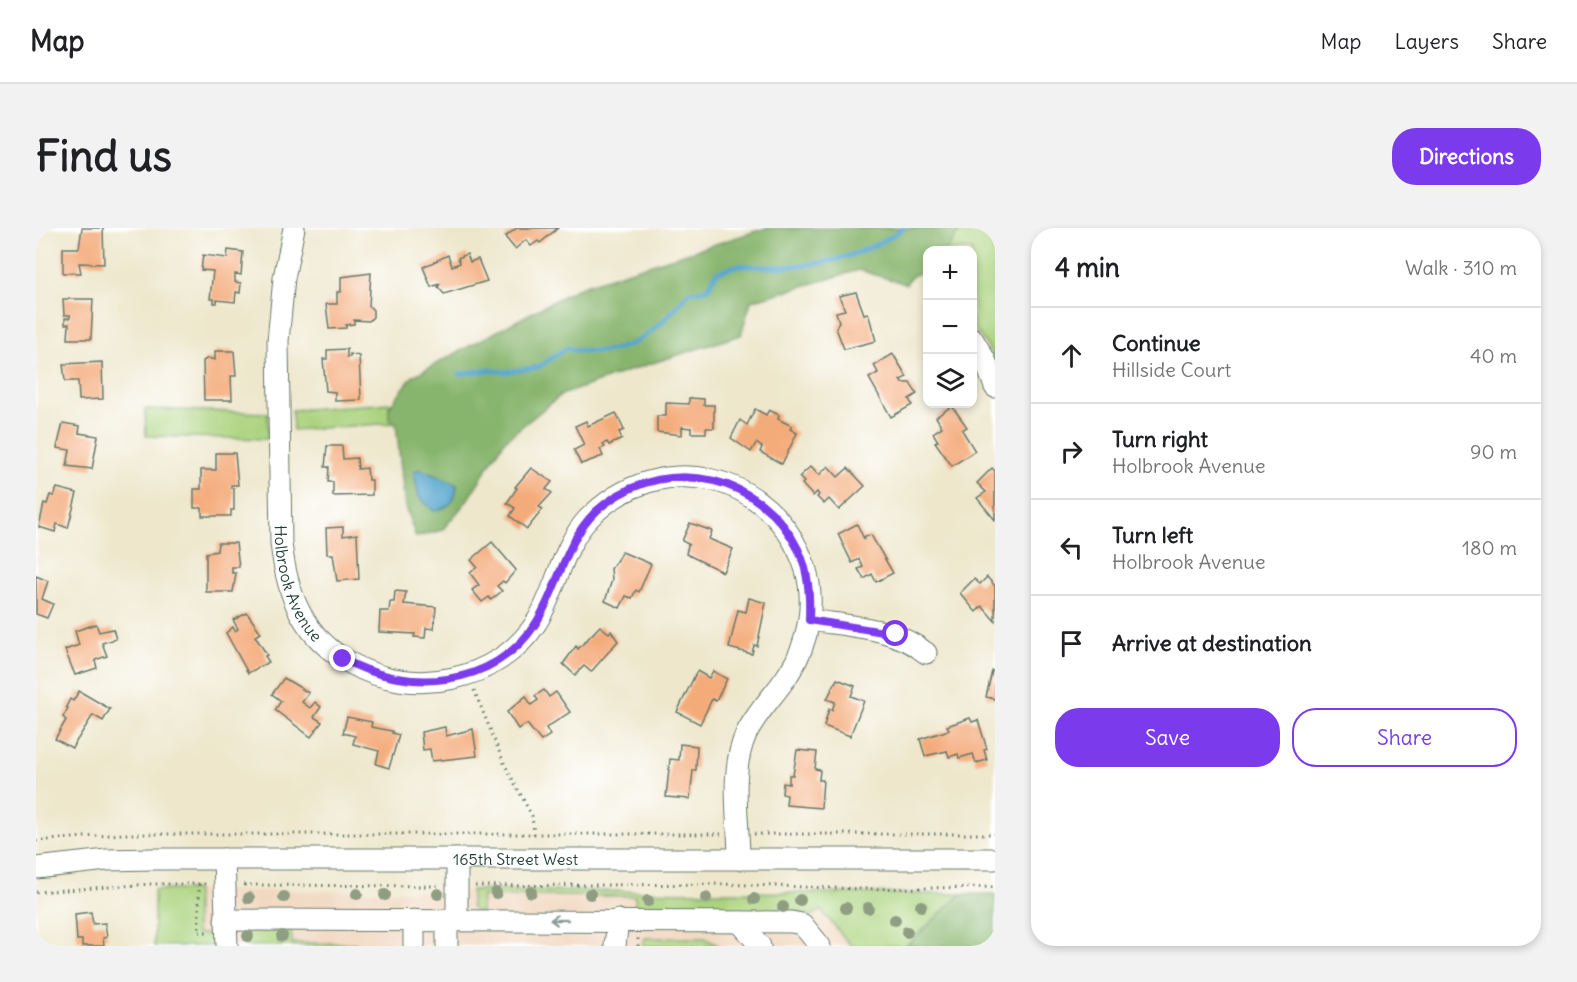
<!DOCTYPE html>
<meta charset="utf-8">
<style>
:root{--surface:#fff;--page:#f2f2f2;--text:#202124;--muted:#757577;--line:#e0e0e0;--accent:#7c3aed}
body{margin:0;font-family:Delius,sans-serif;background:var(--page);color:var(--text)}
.controls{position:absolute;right:18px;top:18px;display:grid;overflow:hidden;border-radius:12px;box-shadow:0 3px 9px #0003}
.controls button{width:54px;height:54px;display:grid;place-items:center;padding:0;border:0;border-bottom:2px solid var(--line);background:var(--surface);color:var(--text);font:30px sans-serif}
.stop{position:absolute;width:18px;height:18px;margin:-14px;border:4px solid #7c3aed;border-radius:50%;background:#fff}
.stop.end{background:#7c3aed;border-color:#fff;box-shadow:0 2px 6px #0008}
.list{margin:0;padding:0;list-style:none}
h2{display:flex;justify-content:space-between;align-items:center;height:78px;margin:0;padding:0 24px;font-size:26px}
h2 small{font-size:20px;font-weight:400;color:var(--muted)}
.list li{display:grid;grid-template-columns:39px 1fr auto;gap:18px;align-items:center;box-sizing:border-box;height:96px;padding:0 24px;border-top:2px solid var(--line)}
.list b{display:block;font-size:22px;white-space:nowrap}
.list p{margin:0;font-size:20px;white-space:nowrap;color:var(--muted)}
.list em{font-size:20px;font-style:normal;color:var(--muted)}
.actions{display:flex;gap:12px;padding:18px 24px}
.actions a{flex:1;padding:14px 0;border:2px solid var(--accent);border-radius:24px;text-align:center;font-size:21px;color:var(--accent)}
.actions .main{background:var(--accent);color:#fff}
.icon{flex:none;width:33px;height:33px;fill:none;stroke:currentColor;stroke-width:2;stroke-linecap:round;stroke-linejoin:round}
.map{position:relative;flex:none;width:959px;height:718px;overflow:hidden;border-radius:24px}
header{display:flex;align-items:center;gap:36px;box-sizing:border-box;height:84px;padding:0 30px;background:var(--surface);border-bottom:2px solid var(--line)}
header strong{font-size:28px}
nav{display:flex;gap:33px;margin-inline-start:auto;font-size:21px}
.intro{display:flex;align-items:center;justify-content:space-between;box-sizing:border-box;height:144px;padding:0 36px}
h1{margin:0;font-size:42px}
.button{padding:15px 27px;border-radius:24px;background:var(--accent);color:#fff;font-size:21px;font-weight:700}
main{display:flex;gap:36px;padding:0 36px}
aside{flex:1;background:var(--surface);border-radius:24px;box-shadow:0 3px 9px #0003}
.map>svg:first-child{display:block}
</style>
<header>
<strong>Map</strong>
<nav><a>Map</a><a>Layers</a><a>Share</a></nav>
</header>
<div class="intro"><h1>Find us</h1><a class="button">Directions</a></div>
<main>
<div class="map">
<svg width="959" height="718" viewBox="0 0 959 718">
<rect width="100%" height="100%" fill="#fff"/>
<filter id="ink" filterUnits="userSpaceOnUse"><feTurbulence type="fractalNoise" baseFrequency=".0167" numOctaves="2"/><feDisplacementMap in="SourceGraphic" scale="12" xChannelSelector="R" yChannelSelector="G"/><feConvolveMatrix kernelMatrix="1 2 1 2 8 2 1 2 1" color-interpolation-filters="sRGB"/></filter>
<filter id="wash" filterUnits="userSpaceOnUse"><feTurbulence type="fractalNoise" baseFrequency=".008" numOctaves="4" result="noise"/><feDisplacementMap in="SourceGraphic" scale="24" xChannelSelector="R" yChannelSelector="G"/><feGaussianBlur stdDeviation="1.35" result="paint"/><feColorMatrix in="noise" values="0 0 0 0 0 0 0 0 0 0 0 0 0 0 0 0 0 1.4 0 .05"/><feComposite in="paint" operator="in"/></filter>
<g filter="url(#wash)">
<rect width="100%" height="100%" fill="#eee7cc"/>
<!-- built -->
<path fill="#f0d5bc" d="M118 662 959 666V718H118Z"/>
<!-- green -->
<g fill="#abd37e" stroke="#658859" stroke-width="1.5">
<path d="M925 0H959V136L953 121 937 98 936 22H911Z"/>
<path d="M357 175 353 179 360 195 257 202 256 182Z"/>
<path d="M109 181 232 185V211L110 208Z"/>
<path d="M118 662H160V706H176L177 718H118Z"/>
<path d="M435 662C599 663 762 666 925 666L870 718H815L785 682 774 689 764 684 599 683V668H446L445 684 439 683 435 679Z"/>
<path d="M255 701 256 715H320L325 718H208L204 702Z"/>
<path d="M609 710H669L683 718H606Z"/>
</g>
<!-- forest -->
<g fill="#88b56d" stroke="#547950" stroke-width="1.5">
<path d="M730 0H925L911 22H891V42L876 48 870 56 823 42 715 73 705 107 601 140 525 167 469 212 430 274 406 302 380 309 369 279 360 195 353 191V179L377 148 546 58Z"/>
<path d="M925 666H959V718H870Z"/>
</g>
<!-- water -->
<path fill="#52a4cd" stroke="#387080" stroke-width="1.5" d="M384 241 421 257C420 273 414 280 398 283L383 269 378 244Z"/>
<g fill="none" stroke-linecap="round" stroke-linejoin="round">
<!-- stream -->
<path stroke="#52a4cd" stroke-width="5" d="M424 146 452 142 470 144 503 139 530 120C588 134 619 107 653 64L672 61 680 45C708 33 706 39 733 39 783 39 828 29 868 0"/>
</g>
<g id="blocks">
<!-- building -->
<g fill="#f4ab7a">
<path d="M46 0H67L68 36 43 35 45 45H27V20H43Z"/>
<path d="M481 0H522L504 15 502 13 495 18 490 12 479 21 469 9Z"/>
<path d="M192 22 207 24 205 47 199 46V54L205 55 204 65 200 64 199 74 181 72V75H178V71H174L177 43 165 42 167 27 191 30Z"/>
<path d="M431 26 434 34 442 31 451 53 408 66 402 59 404 56 395 59 387 39 412 27 416 38 424 35 422 30Z"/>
<path d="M335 45 333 78 337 82V89L333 93 318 92V96L310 97V100L293 101 290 76H301V64H305V49Z"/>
<path d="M820 64 828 86 832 85 840 113 808 121 800 100 803 94 800 84 809 82 803 68Z"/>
<path d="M27 71H57L55 111H32L33 96H29V90H34V87H28Z"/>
<path d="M311 121V129H314V126L323 128 325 172 299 173V164L290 163 287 131H291V122Z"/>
<path d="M179 123H198L200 148H195L196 172H168L167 133 172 130 179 132Z"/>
<path d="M857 126 871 149 864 152 866 155H874L881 166 873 171 876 177 855 189 833 150 842 145 838 137Z"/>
<path d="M66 134 67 171 43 172 42 153H29L27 136Z"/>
<path d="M653 170 668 171V177H678V200H670V205H655V200L646 199V207L621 204V188H630V175L653 176Z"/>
<path d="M916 178 931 199 926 202 939 223 916 238 899 214 902 213 897 205 906 199 900 189Z"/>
<path d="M719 181 730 187 733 182 743 187 742 191 756 198 754 201 761 205 746 236 724 224 726 219 720 215 715 224 695 210 704 192 711 197Z"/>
<path d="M580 185 588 202 583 204 586 211 573 217 571 214 567 216 569 219 564 221 567 228 545 236 538 222 548 217 539 198 550 193 552 198Z"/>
<path d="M27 195 44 198 43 205 62 208 56 241 31 238 34 222 21 220Z"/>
<path d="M291 218H306L307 231 321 230 322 241 331 240 332 252H336V267L297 268V254H292L293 239H289Z"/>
<path d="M180 225H199L202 257H195V260H198V282H195V288H166V280H158V261H165V242H180Z"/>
<path d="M775 238 783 247 792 238 802 249 812 240 829 258 803 282 793 271 788 276 781 269 783 267 781 264 777 268 766 256 768 254 763 249Z"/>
<path d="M495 240 516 254 510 261 516 265 503 279 507 281 491 301 474 288 479 280 471 275 481 260 479 259Z"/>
<path d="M956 240 959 243V292L941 270 950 264 941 255Z"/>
<path d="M21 260 41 265 32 300 21 296 19 304 3 299 8 275 11 276 14 267 18 268Z"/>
<path d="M654 295 676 303 673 311 697 321 687 344 650 326 652 317H654L646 313Z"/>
<path d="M821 296 828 311 829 308 835 307 857 345 840 354 836 346 828 351 822 341 827 339 823 331 816 335 802 306Z"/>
<path d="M307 299V308L321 306 323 351 301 353 297 326H291L290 300Z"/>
<path d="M456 314 480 342 469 355 467 353 461 358 466 363 455 372 453 369 446 374 436 362 443 357 434 345 441 339 435 332Z"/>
<path d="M182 315H200L203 339H196V345H200L197 364H170V325L181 323Z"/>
<path d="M586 324 615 336 603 364 600 362 596 370 590 368 584 380 569 373 576 352 575 341Z"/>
<path d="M0 348 12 353 6 371 17 376 11 390 0 386Z"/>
<path d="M951 349 959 358V393L946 378 940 384 924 365 938 351 944 356Z"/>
<path d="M359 363 370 364 368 376 400 379 398 401 390 400 389 410 378 409 379 406 343 404 344 383H353L354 374H358Z"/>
<path d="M713 370 730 375 721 418 718 417 716 426 693 420 702 382 710 384Z"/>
<path d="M211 385 225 405 219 408 231 427 229 428 233 434 212 445 190 405 197 399 199 403 202 401 197 392Z"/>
<path d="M60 396 63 404 77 401 80 411 66 415 71 428 59 432 61 440 39 447 29 422 43 417 39 403Z"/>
<path d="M564 398 573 405 575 403 582 413 555 444 548 438 539 447 527 436 540 418 542 421Z"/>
<path d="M661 443 673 450 677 443 691 451 680 473 676 471 664 496 641 484Z"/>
<path d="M956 443H959V471L950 469Z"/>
<path d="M248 450 273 465 266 474 274 480 279 474 285 479 278 489 286 494 275 509 239 482 245 473 236 466Z"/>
<path d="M801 451 819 458 815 468 828 473 814 508 788 498 793 481 796 482 799 474 791 471Z"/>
<path d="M508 462 513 469 520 464 534 484 510 500 514 507 505 513 491 496 482 501 471 484 490 468 495 477 502 472 499 468Z"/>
<path d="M43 463 74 481 67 493 57 487 36 520 19 511 30 492 27 489 32 480 30 479 34 471 37 473Z"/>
<path d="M311 489 336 494 335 499 356 503V505L363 507 353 540 340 536 343 523 317 516 319 508 307 505Z"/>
<path d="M934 490 936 494 942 492 951 521 948 522 951 532 940 535 937 526 923 530 922 526 913 529 911 523 889 528 884 511 913 502 911 498Z"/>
<path d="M409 499 410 508 437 501 441 528 396 533 394 521 387 522 385 504Z"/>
<path d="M644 516 661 518 660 542H657L654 571 630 569 634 531 643 532Z"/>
<path d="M761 522 781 524 779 541 784 542 783 552H787L785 580 750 577 751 567 746 566 747 555 753 556V547H757Z"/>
<path d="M55 684 57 696 69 695 71 709 67 710 68 718H46V712H41L39 686Z"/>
</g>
</g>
</g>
<g filter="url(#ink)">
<use href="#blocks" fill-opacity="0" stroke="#677869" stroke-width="1.5"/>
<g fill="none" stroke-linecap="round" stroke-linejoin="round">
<!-- minor casing -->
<g stroke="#677869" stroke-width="23">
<g id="minor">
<path id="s1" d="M258 0 248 50 242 113 245 315C251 368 267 409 316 436 376 470 462 454 500 395 521 362 525 320 552 291 623 218 736 243 769 339 780 373 773 415 753 445 740 466 721 483 710 506 693 544 703 591 703 631"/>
<path d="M936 110 949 132 959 159"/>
<path d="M773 392C813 398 858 399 890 425"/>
<path d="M188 631 191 718"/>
<path d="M421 631V692"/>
<path id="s2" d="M0 640 71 632 117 631H959"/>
<path d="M189 692 755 694 766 696 784 718"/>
<path d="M378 692V718"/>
<path d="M411 692V718"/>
<path d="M704 694 724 718"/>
<path d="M579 718 582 692"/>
</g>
</g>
<!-- path -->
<g stroke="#677869" stroke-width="3" stroke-dasharray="1.5 4.5" stroke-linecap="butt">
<path d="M438 462 468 535 496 588 498 606"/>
<path d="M718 606H959"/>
<path d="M0 613 86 606H685"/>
<path d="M163 656V704H173"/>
<path d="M208 657 402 658"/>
<path d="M439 658 685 656 826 661 959 659"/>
<path d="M0 664 115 656H171"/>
<path d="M602 718V710"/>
</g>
<!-- minor -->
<use href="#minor" stroke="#fff" stroke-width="21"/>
</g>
<!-- trees -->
<g fill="#8f9e82">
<circle cx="495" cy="664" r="6"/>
<circle cx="460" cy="665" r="6"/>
<circle cx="321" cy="666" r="6"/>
<circle cx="402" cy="666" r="6"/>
<circle cx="554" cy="666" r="6"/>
<circle cx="349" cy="667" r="6"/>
<circle cx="248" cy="669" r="6"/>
<circle cx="213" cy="670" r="6"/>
<circle cx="670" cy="670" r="6"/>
<circle cx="718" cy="671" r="6"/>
<circle cx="764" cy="672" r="6"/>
<circle cx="612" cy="673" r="6"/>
<circle cx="885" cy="678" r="6"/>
<circle cx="747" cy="679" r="6"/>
<circle cx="810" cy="680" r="6"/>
<circle cx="832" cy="680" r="6"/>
<circle cx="859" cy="692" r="6"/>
<circle cx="871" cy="704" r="6"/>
<circle cx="212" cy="708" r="6"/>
<circle cx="246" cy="708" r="6"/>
</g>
<!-- one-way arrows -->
<defs><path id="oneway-shaft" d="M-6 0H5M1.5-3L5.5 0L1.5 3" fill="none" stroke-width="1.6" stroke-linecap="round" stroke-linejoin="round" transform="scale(1.5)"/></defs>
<use stroke="#8f9e9a" href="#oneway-shaft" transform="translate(523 692) rotate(180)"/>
</g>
<g fill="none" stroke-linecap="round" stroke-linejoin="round" filter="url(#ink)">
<!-- route -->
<path stroke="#7c3aed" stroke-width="8" d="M307 431C370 466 458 461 500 395 526 354 529 305 570 275 635 227 726 248 762 321 773 343 774 368 773 392L860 406"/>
</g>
<g text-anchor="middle" stroke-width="4.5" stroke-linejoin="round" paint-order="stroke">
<!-- street labels -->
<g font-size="16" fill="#1f3d34" stroke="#fff">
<text dy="6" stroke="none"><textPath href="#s1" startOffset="360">Holbrook Avenue</textPath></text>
<text dy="6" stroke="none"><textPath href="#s2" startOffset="480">165th Street West</textPath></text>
</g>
</g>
</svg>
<div class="controls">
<button>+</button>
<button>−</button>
<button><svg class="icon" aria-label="layers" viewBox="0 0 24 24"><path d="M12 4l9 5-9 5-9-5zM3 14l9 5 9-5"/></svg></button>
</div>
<div class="stop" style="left:860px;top:406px"></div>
<div class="stop end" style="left:307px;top:431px"></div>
</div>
<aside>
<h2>4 min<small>Walk · 310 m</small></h2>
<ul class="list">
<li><svg class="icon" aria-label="ahead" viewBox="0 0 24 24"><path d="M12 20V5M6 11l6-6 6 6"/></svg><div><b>Continue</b><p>Hillside Court</p></div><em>40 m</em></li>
<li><svg class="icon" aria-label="right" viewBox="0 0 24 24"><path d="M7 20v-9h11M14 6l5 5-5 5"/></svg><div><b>Turn right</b><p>Holbrook Avenue</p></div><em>90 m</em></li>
<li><svg class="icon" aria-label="left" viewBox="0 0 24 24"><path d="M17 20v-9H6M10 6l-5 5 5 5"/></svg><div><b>Turn left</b><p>Holbrook Avenue</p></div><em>180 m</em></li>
<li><svg class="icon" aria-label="arrive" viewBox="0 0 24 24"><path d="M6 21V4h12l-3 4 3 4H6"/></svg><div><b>Arrive at destination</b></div></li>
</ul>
<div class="actions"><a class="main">Save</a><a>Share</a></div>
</aside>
</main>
